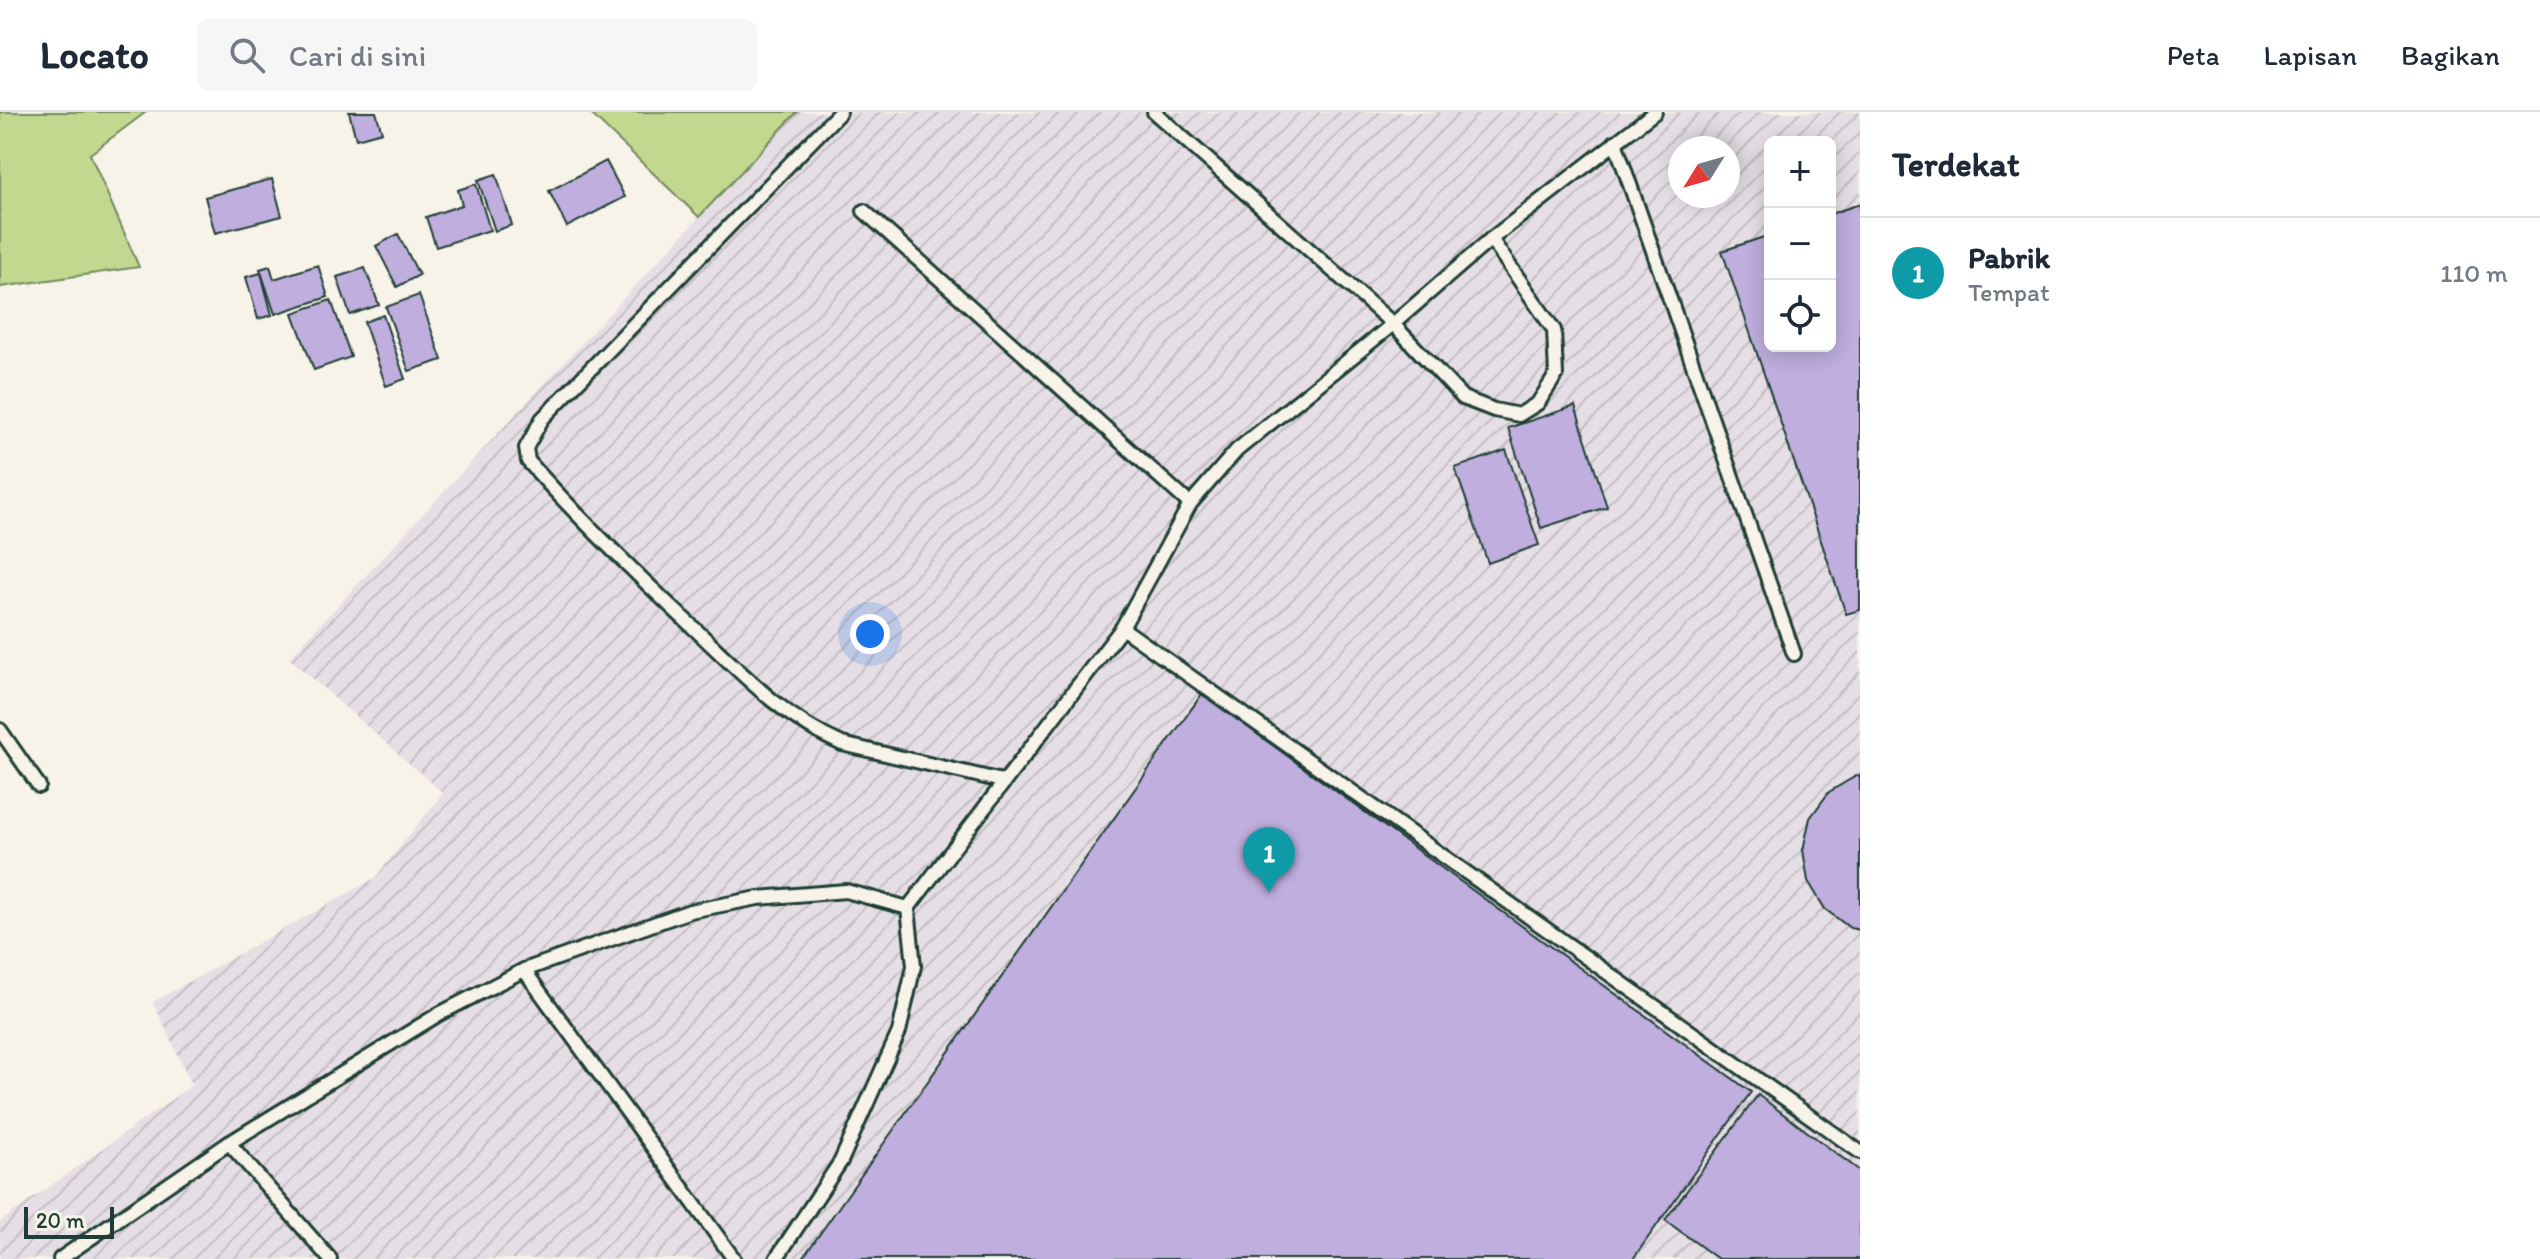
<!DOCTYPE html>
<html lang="id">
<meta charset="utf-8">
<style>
:root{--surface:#fff;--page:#f6f6f7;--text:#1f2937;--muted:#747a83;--line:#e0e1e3;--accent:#0f766e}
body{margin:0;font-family:Itim,sans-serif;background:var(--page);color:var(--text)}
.controls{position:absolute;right:24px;top:24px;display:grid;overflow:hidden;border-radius:12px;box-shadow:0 4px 20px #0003}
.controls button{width:72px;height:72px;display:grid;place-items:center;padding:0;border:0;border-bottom:2px solid var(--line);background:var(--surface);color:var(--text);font:40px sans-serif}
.compass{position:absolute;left:1668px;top:24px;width:72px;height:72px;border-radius:50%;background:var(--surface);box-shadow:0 4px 20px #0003;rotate:233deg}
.scale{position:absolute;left:24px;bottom:20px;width:90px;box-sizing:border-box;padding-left:8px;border:4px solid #1f3d34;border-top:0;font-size:22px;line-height:28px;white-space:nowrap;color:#1f3d34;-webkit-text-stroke:6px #f7f3e8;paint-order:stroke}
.you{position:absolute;left:870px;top:522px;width:28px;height:28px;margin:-20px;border:6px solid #fff;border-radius:50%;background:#1a73e8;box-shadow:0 0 0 12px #1a73e833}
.badge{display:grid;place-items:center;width:52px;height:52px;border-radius:50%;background:var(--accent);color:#fff;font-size:26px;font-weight:700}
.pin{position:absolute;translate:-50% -66px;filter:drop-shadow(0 2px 4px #0008)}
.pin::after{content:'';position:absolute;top:42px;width:28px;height:24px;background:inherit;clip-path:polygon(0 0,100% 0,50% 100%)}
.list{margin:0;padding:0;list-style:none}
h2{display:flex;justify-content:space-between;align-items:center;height:104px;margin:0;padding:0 32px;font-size:34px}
h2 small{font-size:26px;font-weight:400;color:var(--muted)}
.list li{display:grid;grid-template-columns:52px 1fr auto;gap:24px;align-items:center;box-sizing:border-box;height:112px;padding:0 32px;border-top:2px solid var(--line)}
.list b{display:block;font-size:30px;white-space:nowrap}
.list p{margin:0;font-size:26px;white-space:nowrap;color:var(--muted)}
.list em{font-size:26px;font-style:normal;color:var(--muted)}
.icon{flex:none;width:44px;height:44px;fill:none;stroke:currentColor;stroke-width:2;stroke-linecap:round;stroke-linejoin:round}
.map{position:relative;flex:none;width:1860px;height:1147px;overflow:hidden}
header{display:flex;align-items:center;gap:48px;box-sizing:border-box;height:112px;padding:0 40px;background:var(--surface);border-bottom:2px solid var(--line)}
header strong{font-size:38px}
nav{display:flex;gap:44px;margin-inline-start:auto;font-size:28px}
.search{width:560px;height:72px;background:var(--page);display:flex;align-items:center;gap:20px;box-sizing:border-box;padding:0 28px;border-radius:12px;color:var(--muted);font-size:30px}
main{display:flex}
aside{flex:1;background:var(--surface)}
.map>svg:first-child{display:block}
</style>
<header>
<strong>Locato</strong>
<div class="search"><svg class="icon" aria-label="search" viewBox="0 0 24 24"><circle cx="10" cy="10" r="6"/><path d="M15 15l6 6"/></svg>Cari di sini</div>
<nav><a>Peta</a><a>Lapisan</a><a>Bagikan</a></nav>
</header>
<main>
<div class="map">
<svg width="1860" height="1147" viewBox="0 0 1860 1147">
<defs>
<pattern id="industrial-furrows" width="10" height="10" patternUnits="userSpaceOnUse" patternTransform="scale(2)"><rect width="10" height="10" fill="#e6dee5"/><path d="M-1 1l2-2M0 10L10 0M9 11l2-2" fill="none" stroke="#c5bfc5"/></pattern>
</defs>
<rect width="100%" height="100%" fill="#f7f3e8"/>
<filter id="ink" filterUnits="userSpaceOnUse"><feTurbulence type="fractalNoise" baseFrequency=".0125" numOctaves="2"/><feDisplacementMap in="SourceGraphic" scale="16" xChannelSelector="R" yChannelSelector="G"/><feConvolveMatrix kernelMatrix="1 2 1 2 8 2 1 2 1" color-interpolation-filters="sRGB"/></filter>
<g filter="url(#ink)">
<!-- industrial -->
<path fill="url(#industrial-furrows)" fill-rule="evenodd" d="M797 0H1860V1147H0V1110L192 973 153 890 375 766 443 681 289 546ZM1770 30H1830V234H1770ZM1680 36H1728V84H1680Z"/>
<!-- green -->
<g fill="#c1d88e" stroke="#708a61" stroke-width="2">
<path d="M0 0H146L90 42 139 155 0 175Z"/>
<path d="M589 0H797L699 105Z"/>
</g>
<!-- building -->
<g fill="#bfaede" stroke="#1f3d34" stroke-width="2">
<path d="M349 0H376L382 20 356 27Z"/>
<path d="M606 49 625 85 567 115 549 79Z"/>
<path d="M496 62 512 113 495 119 478 68Z"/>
<path d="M272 67 282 104 215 121 205 85Z"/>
<path d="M476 72 490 118 436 135 426 105 462 93 458 78Z"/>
<path d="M1860 92V498L1846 502 1722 139 1770 123V234H1830V102Z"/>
<path d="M398 122 419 163 397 175 376 134Z"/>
<path d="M318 153 328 185 275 202 260 157 270 154 274 167Z"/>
<path d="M365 156 379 193 350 203 337 165Z"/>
<path d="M261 161 272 203 258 207 246 165Z"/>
<path d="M419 183 442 248 409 259 386 195Z"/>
<path d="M331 188 351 245 314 258 293 201Z"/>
<path d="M383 203 405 267 386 274 364 210Z"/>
<path d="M1575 294 1607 395 1541 416 1508 316Z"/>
<path d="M1506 338 1539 433 1488 451 1455 356Z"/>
<path d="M1202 582 1751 980 1633 1147H802Z"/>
<path d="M1856 664H1860V818L1850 816 1825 797 1808 769 1803 738 1810 706 1829 680Z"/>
<path d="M1758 983 1860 1059V1147H1718L1665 1108Z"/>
</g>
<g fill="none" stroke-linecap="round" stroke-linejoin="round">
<!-- service casing -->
<g stroke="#1f3d34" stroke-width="18">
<g id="service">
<path d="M840 0 542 307 526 336 528 349C581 409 639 465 697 519 742 562 785 607 842 632L1002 669"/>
<path d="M1154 0 1393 212 1463 286 1494 298 1519 303 1538 291 1556 263 1554 218 1491 127"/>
<path d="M1615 30 1794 542"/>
<path d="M864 99 1190 392"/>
<path d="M1122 516 1860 1040"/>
<path d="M0 618 39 674"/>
<path d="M524 858 734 1147"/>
<path d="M229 1031 330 1147"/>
<path d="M60 1147 229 1031 439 902 524 858 690 799 758 786 846 779 908 796 1122 516 1190 392 1237 338 1393 212 1491 127 1655 0"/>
<path d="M776 1147 841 1049 899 920 914 854 908 796"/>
</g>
</g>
<!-- service -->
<use href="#service" stroke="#f7f3e8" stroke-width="12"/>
</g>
</g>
</svg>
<div class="controls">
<button>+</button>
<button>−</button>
<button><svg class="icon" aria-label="locate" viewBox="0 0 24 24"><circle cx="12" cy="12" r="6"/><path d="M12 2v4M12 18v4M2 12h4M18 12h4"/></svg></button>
</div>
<svg class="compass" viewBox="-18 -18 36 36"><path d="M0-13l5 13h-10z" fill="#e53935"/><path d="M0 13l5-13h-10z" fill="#747a83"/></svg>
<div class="scale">20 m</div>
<div class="you"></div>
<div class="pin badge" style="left:1269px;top:781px;background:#0f9aa8">1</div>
</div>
<aside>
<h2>Terdekat<small></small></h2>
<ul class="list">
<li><span class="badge" style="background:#0f9aa8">1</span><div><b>Pabrik</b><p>Tempat</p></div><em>110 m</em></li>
</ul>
</aside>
</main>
